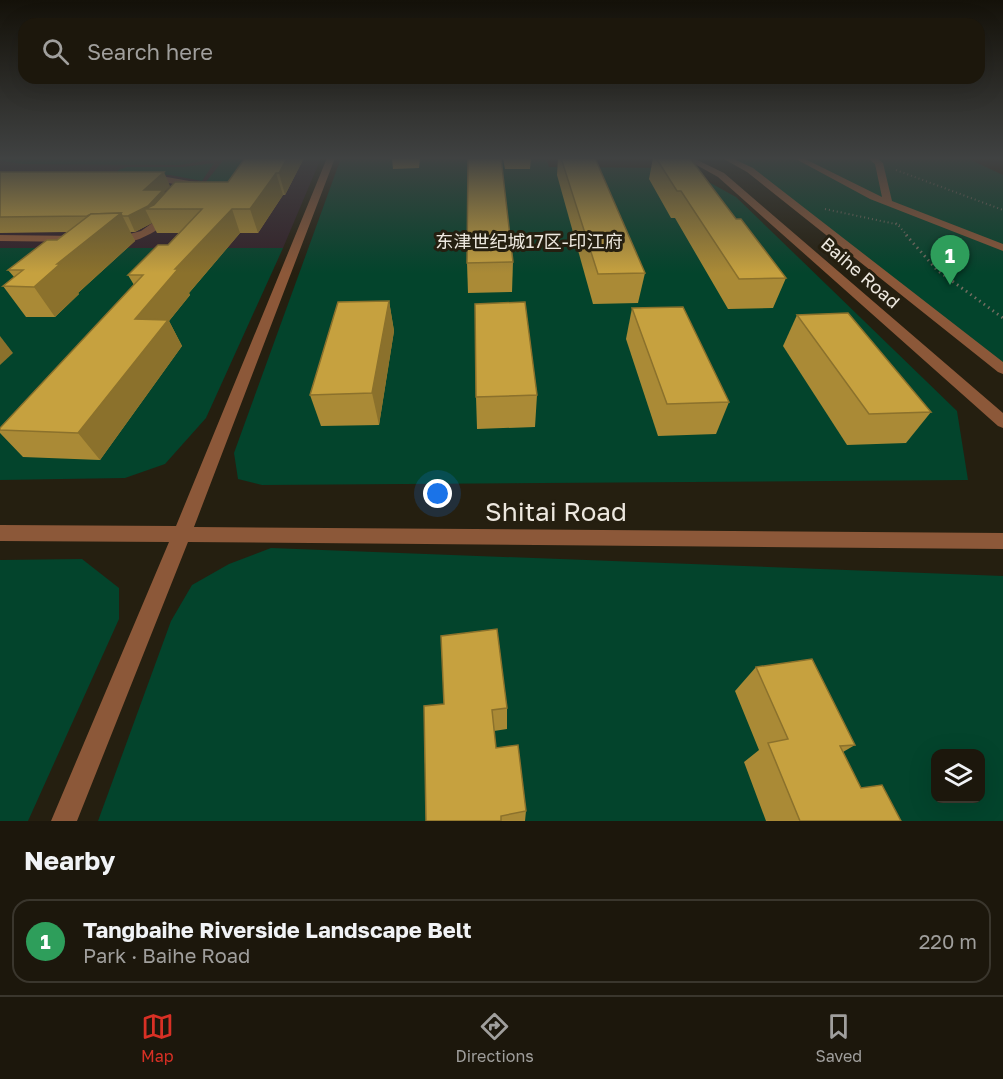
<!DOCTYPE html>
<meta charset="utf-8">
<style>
:root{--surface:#1c170c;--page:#29241a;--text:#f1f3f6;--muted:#a09f9d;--line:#3a362d;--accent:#d93025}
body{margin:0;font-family:"Golos Text","Noto Sans SC",sans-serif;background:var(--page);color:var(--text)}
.controls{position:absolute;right:18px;bottom:18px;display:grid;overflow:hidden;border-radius:12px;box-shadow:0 6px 24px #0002}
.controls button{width:54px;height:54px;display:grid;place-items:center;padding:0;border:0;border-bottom:2px solid var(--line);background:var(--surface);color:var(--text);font:30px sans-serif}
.you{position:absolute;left:438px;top:494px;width:21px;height:21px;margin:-15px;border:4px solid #fff;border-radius:50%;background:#1a73e8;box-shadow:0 0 0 9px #1a73e833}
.badge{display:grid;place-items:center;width:39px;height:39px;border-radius:50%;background:var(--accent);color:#fff;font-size:20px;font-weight:700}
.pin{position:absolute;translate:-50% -50px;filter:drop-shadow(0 2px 3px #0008)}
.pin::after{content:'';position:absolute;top:32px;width:21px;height:18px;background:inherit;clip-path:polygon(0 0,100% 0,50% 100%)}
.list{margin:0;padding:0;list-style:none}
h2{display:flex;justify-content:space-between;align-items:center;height:78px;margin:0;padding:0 24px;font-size:26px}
h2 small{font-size:20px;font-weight:400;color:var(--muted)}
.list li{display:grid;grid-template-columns:39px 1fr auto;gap:18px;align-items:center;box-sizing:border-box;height:84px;margin:0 12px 12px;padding:0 12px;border:2px solid var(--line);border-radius:18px}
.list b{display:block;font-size:22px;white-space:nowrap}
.list p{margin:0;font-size:20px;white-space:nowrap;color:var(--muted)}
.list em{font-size:20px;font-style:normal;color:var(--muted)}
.icon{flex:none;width:33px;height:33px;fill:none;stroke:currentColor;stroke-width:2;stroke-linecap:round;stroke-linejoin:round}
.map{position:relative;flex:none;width:1003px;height:821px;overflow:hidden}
.search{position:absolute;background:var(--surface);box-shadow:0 6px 24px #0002;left:18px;right:18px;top:18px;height:66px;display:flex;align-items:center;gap:15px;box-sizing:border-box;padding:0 21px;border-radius:18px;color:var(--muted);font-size:22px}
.sheet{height:174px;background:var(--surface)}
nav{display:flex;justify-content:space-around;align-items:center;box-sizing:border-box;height:84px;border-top:2px solid var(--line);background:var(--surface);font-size:16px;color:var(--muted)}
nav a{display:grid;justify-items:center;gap:3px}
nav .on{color:var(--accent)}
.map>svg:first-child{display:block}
</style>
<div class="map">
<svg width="1003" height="821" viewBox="0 0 1003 821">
<rect width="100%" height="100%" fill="#251f10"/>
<!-- education -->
<path fill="#332129" d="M0 158H321L283 248H0Z"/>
<!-- green -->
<g fill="#03442c" fill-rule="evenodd">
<path d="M0 158H221L180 165 23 164 3 161Z"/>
<path d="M225 158H260L236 192 197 193Z"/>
<path d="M341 158H546L549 167 683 168 736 197 957 411 968 480 262 485 238 479 234 453Z"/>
<path d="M726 158H967L1003 175V369L750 170Z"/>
<path d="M214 163 202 181 170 175 117 173 118 170 127 167H183Z"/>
<path d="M0 248H283L206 418 165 464 125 478 0 480Z"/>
<path d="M271 548 1003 576V821H98L171 621 192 585 229 564ZM936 754H980V798H936Z"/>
<path d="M82 559 119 588V619L28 821H0V560Z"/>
</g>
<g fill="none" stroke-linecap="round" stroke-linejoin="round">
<!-- path-far1 -->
<g stroke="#736d61" stroke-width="2" stroke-dasharray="1 3" stroke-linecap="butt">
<path d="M896 170 1003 210"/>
<path d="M825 209 900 225"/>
<path d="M896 223 908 236"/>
</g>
<!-- path -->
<path stroke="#736d61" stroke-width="3" stroke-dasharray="1.5 4" stroke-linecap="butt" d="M906 235 937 270 1003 318"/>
<!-- minor -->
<g fill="#8c5839" fill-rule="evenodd">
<path d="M327 158H335L194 527 1003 533V549L188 542 77 821H51L169 542 0 541V525L176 526Z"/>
<path d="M684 158H693L724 173 1003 413V428L998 426 718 177Z"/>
<path d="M722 158H732L753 168 1003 362V374L998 372 747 172Z"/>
<path d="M794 158H803L882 197 875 164 868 158H877L883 163 892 201 1003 244V251L870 199Z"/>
<path d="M150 174 195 182 199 185 194 190 190 187 147 179 146 177Z"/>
<path d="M165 214 173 216C162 230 126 251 110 239L141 231Z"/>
<path d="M0 235 79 236 84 239 79 242 0 241Z"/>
</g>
</g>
<!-- wall -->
<g fill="#aa8a36">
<path d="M245 158H304L285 195H283L258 233H240L189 293 190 295 169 321 182 346 100 460 23 457 0 433V428L134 285 128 275 168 245 179 233H157L152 223 135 232H130L135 241 78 293 79 294 55 317H26L3 286 14 277 8 270 57 240 67 232 0 233V172L170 186 164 192 165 193 228 182Z"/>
<path d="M392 158H420L419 168 393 169Z"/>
<path d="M503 158H531L530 169H505Z"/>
<path d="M558 158H561L645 273 638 303 593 304 557 175Z"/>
<path d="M653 158H690L736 219 786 278 773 308 728 309 675 218H671L649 179Z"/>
<path d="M513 262 512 292 468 293 467 263Z"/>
<path d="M389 301 394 331 379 425 321 426 310 395Z"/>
<path d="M632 308 729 402 716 434 658 436 626 339Z"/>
<path d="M797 315 931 412 906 443 847 445 783 346Z"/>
<path d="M537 395 535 427 477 429 476 397Z"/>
<path d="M756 667 855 745 843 752 861 788 901 821H766L744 762 759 750 735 691Z"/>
<path d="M424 706 507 708V729L494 731 496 748 526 811 525 821H426Z"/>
</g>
<!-- shaded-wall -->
<g fill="#8b712c">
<path d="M287 158H304L285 195 279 173Z"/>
<path d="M164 172 170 186 164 192 170 205 145 209 152 223 135 232 128 216 144 190Z"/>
<path d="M276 173 283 195 258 233 250 209Z"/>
<path d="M232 209 240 233 189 293 190 295 169 321 182 346 100 460 78 433 135 319 175 269Z"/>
<path d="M121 213 135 241 78 293 79 294 55 317 34 287 57 264Z"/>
<path d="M389 301 394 331 379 425 372 393Z"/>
<path d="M0 336 13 353 0 365Z"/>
</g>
<!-- building -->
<g fill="#c6a13f" stroke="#8b712c" stroke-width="1.5">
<path d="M245 158H287L279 173H276L250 209H232L175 269H178L135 319 168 320 78 433 0 430V428L143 275H128L158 245H168L202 209H145L154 205 175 182H228Z"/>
<path d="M468 158H501L513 262 467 263Z"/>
<path d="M561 158H595L645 273 598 274Z"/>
<path d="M656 158H690L736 219H741L786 278 739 279 681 191H677Z"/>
<path d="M0 172H164L144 190H163L148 206 128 216H122L121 213 91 214 87 216 0 217Z"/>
<path d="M121 213 57 264H60L34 287 3 286 23 270H8L47 240H57L91 214Z"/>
<path d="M389 301 372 393 310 395 338 302Z"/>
<path d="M525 302 537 395 476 397 475 304Z"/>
<path d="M683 307 729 402 667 404 632 308Z"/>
<path d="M848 313 931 412 869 414 797 315Z"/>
<path d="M497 629 507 708 492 710 496 748 518 745 526 811 501 816V821H426L424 706 444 704 441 636Z"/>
<path d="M812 659 855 745 840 746 861 788 882 785 901 821H800L768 743 788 739 756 667Z"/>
</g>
<!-- sky -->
<linearGradient id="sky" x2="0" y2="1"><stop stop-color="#141109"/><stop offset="0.58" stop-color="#404242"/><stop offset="1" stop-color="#404242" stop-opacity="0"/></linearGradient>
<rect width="1003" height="273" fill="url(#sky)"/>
<g text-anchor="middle" stroke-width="6" stroke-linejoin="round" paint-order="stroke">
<!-- far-neighbourhood labels -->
<g font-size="18" fill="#ede8df" stroke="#251f10">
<text x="529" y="248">东津世纪城17区-印江府</text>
</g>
<!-- far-street labels -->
<g font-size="18" fill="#ede8df" stroke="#251f10">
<text transform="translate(860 273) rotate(41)" y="6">Baihe Road</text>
</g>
<!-- near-street labels -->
<g font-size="26" fill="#ede8df" stroke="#251f10">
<text x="556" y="521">Shitai Road</text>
</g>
</g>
</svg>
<div class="controls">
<button><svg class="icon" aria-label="layers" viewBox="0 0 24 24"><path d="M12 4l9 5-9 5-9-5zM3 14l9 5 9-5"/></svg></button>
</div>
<div class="you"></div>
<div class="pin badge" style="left:950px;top:285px;background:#2e9e5b">1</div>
<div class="search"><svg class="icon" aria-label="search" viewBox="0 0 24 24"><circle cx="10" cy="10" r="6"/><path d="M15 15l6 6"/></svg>Search here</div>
</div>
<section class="sheet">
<h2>Nearby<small></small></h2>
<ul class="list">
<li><span class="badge" style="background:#2e9e5b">1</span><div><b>Tangbaihe Riverside Landscape Belt</b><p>Park · Baihe Road</p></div><em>220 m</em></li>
</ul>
</section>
<nav>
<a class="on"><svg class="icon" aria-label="map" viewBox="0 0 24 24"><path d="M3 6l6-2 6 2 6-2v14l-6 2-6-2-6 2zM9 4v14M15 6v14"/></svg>Map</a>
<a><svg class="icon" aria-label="directions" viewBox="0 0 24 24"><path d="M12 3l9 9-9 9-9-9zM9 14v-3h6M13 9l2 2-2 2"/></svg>Directions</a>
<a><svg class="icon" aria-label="saved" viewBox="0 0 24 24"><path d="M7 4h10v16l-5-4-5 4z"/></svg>Saved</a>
</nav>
